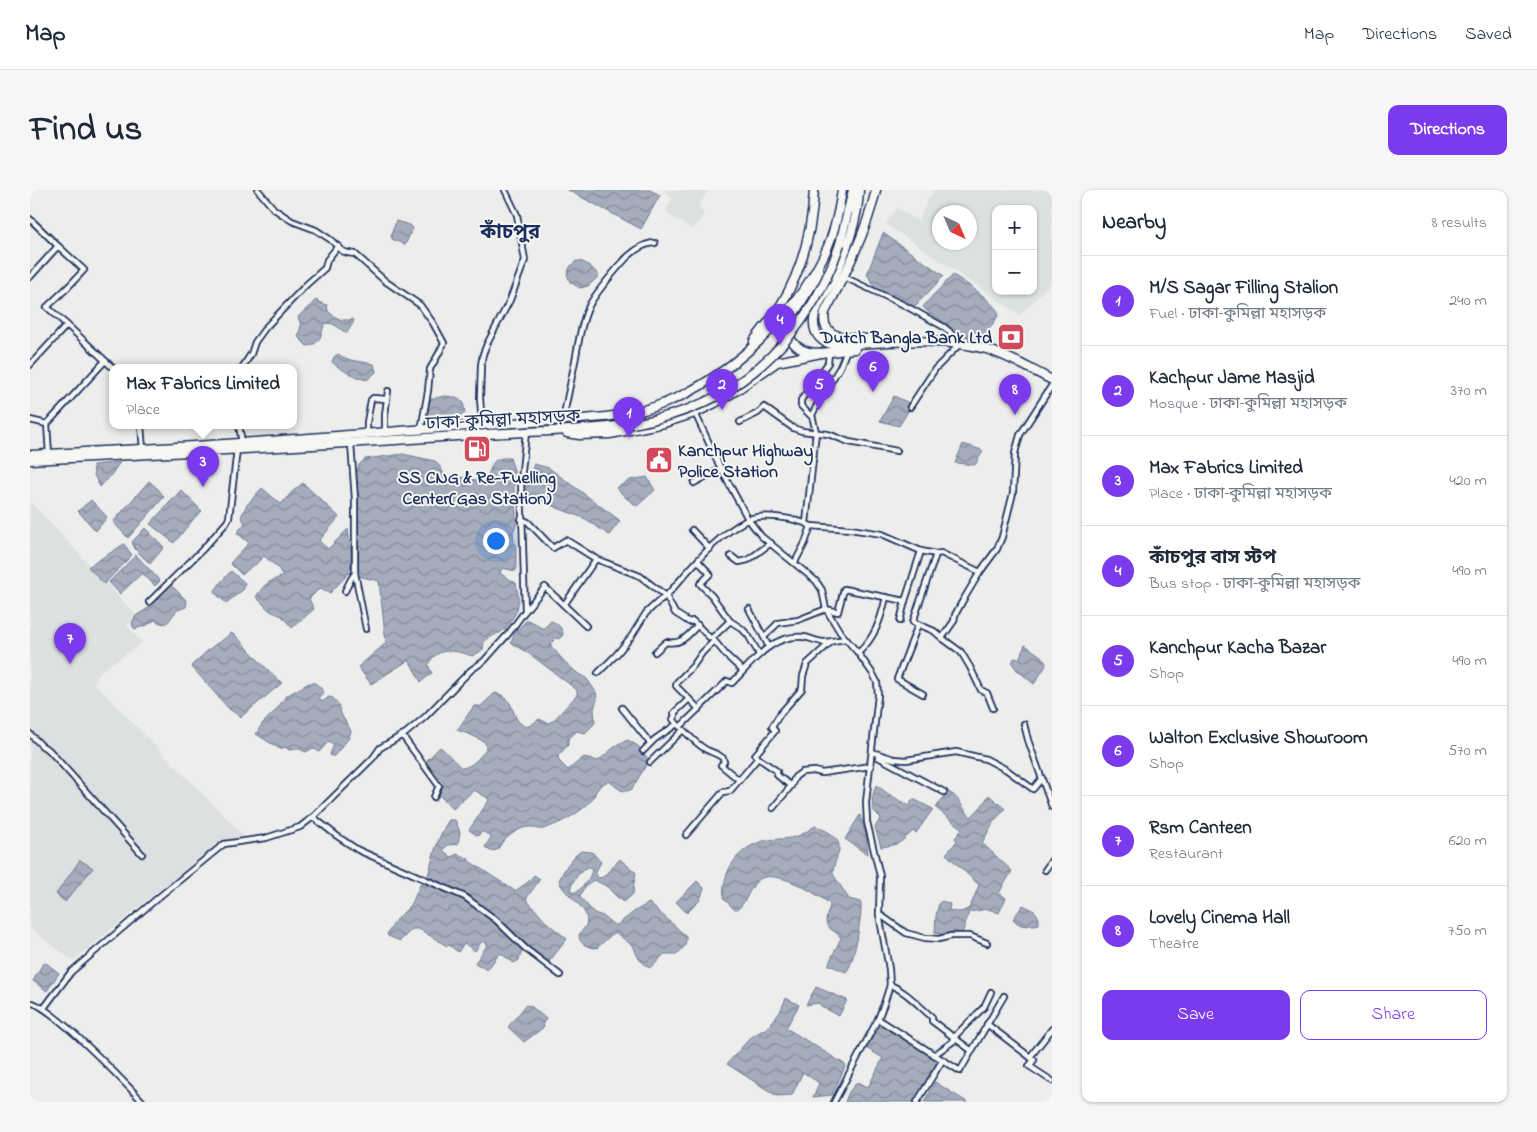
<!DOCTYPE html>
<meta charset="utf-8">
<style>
:root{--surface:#fff;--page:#f6f6f7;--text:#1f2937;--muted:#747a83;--line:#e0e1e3;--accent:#7c3aed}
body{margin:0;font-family:"Indie Flower","Noto Sans Bengali",sans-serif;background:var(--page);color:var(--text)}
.controls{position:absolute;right:15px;top:15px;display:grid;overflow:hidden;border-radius:10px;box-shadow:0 1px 4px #0004}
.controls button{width:45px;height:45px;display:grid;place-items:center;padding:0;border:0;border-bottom:1px solid var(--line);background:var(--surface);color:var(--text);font:25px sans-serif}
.compass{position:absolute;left:902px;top:15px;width:45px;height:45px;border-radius:50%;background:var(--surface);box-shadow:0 1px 4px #0004;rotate:136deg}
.you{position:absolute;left:465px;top:350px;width:18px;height:18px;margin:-12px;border:4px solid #fff;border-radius:50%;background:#1a73e8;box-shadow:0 0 0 8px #1a73e833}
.badge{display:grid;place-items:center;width:32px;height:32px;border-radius:50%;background:var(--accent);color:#fff;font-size:16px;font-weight:700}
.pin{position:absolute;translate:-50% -41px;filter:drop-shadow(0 1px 2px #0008)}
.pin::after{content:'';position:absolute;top:26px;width:18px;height:15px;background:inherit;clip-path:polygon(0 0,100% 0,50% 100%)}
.popup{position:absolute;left:79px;top:174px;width:188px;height:65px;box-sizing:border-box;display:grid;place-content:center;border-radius:10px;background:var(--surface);filter:drop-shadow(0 1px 4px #0005);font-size:16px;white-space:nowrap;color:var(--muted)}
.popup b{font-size:19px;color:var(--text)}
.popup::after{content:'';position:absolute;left:50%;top:100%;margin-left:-10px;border:10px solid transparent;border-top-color:var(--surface)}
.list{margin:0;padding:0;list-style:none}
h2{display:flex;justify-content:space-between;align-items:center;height:65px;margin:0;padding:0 20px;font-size:21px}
h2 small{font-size:16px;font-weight:400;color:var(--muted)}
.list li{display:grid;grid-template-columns:32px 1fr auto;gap:15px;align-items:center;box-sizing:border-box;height:90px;padding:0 20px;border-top:1px solid var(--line)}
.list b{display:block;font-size:19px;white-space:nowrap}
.list p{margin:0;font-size:16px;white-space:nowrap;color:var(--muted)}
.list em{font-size:16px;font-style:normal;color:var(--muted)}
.actions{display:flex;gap:10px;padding:15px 20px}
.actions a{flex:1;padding:11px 0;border:1px solid var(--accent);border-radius:10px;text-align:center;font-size:18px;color:var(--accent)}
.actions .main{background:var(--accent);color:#fff}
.map{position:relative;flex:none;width:1022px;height:912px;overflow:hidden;border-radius:10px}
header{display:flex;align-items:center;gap:30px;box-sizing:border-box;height:70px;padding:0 25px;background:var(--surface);border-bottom:1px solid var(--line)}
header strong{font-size:24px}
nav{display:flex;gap:28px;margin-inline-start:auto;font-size:18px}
.intro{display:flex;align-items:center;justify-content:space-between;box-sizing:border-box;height:120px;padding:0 30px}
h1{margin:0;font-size:35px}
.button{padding:12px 22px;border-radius:10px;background:var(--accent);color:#fff;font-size:18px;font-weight:700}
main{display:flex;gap:30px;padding:0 30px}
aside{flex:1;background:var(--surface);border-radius:10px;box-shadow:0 1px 4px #0004}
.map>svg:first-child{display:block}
</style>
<header>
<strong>Map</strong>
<nav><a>Map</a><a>Directions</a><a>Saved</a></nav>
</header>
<div class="intro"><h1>Find us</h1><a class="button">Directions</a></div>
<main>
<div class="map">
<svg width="1022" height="912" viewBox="0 0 1022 912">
<defs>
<pattern id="water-waves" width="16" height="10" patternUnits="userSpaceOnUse" patternTransform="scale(1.25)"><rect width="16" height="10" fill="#a5acbc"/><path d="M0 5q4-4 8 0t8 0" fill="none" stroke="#868c9c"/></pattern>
</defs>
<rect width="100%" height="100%" fill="#edeeec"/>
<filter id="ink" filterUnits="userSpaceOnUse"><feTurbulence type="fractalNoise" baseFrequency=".02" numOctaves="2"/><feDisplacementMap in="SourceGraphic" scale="10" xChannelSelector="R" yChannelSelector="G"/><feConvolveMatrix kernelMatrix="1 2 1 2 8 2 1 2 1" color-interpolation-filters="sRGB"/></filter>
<g filter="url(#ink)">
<!-- built -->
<g fill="#dde0e1" fill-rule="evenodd">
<path d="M633 0H678L669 17 674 25 663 39 642 27 636 21 642 9 639 4Z"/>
<path d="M904 0H1022V92L990 125 856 34 867 18 889 31 898 9ZM966 19H1003V101H966ZM939 22V52H909V22Z"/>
<path d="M0 311 107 426 97 435 112 453 72 480 64 493 215 647 179 664 128 701 43 771 0 738Z"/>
</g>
<!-- water -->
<g fill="url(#water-waves)" stroke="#6e7a96" fill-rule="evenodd">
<path d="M538 0H620L630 5 611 39Z"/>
<path d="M366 31 380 35 383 38 375 55 362 49 361 45Z"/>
<path d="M853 43 914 86 882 119 846 100 837 84Z"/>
<path d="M546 71C556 71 563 78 569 86L558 96 550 98 540 92 537 84 540 77Z"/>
<path d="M923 85C939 95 958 107 969 123 967 129 963 134 958 139 941 157 932 144 915 133 907 127 899 124 893 117 902 105 913 96 923 85Z"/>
<path d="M287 109 288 112 297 115 298 121C305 128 313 132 323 129L324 131 317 143C308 139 305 131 294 134 292 145 289 155 277 156L268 147 271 135 268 127Z"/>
<path d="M308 164C318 172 332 171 344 174L346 182 337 190C327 188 309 179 302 172L304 167Z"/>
<path d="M415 206 423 207 433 211 435 223 426 229 421 226 403 237 397 236 394 229C398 222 397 216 401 209Z"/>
<path d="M864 206 877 212 880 218 869 236 850 231Z"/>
<path d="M933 254 952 260 953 261 945 275 925 273Z"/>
<path d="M373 264 405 271 411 278 414 285 420 289 435 287 445 290 457 288C463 273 462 267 480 268L484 280V307L486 323V337L483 341 484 353 486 354V381L472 378 470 383 477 388 486 393C491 418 488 420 475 440H473L470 443H468L454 451 453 460 442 466C425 460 407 456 398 475L402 483 391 492 379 470 341 494 328 477 356 453 349 391 327 386 326 284 329 275 335 269Z"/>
<path d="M90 272 79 288 70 297 64 285 63 275Z"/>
<path d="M504 274 519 278 588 329 590 331 579 345 556 329 492 304Z"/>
<path d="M617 287 625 300 607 316 596 308 586 298 600 290Z"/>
<path d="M119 291 128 299 134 307 98 348 83 332Z"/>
<path d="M273 293 309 327 289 351 298 359 318 339 322 370 319 383 300 403 290 398 279 409 284 419 262 438 252 426 240 421 226 407C235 393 238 392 253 386L248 378 234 366 225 375H223L212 385 200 373 219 353 207 343 215 333 211 327 216 316 232 298 251 314 263 301Z"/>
<path d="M151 300 172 321 165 327 144 353 120 334Z"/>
<path d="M61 310 77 327 66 341 48 321Z"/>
<path d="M115 338 134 357 120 374 105 359 102 352Z"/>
<path d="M94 354 102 365 74 394 58 377Z"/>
<path d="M106 365 130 391 125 396 112 383 90 404 79 392Z"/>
<path d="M201 381 215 393 214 399 196 413 184 402 191 392Z"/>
<path d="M141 395 157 411 156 417C154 418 150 419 148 420 139 427 139 440 125 430L117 435 105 439 103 437 102 432 107 425 117 419Z"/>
<path d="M497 430 505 433 511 438H514L521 431C528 433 533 439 533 445L529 449 526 448 521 453V456L534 471 546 482 557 489 566 502 567 509 564 519 565 533 555 543 547 541 538 549V555L528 566 529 571 538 580 554 567 568 571 588 554 598 550 608 556 619 570 602 599C592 605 587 597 579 591L572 594 566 601C562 618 530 634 513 639 509 640 506 638 502 637 488 636 474 649 467 660L460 661 455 657 461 647 454 642H451L448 646 439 640 459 610 456 607 444 600 423 619 409 605 414 593 395 572 410 557C417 562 423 571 432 578 442 577 450 567 456 559L455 552 441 545 427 540 444 516H451L465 503 472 505 480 513 487 530 495 537 501 535 509 529 518 533 523 531 547 505V500L501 465 481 453 485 442Z"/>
<path d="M201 443 206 446 232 474 252 493 211 527 199 519 161 476C169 469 177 460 186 454 191 451 196 448 201 443Z"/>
<path d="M995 455 1011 466 1016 473 1015 477 1004 494 987 480 982 473 984 468 989 469Z"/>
<path d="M279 493H285L293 500V503L289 508 292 512 299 507 303 508 309 515 311 524 321 541 319 548 304 566H301L300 564 304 555 299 551 289 562 283 558 276 562 269 559 259 560 255 557 250 559 226 544 232 534 246 520 256 506Z"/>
<path d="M846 595 857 603 879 616 883 609 903 619 886 643 883 641C868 654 872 654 851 657L845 637 851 628 843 620 842 608Z"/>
<path d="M917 601C931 608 930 616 941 627L951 617 959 605 975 619 964 631 952 653 982 681 969 703 976 708 969 723 958 719 939 722 932 744C923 745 913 747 905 742L906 726 909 713 912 711 920 714 919 720C927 723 933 723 940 717L949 695 916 664 927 651 925 648 932 639 906 618Z"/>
<path d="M830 625 836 645 838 664 832 661 815 649Z"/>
<path d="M419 630H425L430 642 428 654 418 655 413 660 421 667 427 664 438 668 439 671 485 701 498 692 504 685 510 689 496 709 515 731 537 749 518 773 495 755 464 725 426 699 398 686C403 667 407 647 419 630Z"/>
<path d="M785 636C796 640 811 647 809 660 807 668 803 676 803 684L819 709 830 712 831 714C832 725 824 776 816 782L799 775V773L811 748C807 741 795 739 796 730 796 725 800 719 800 714 786 703 741 675 726 692 719 700 716 712 708 719H704L694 709C691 684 706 660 730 652 741 648 754 650 765 647 772 645 779 640 785 636Z"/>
<path d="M551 661 562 662 571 672 565 683 568 688 573 687 590 669 606 683 604 693 603 704 594 712 587 707 576 696 564 690C558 693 551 700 550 707L564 723 573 726 584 735H587L605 721 619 713 656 746C657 754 653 760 646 764H634L625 774 619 778 609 769 603 756 586 743 581 745 567 758C558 758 549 754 549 745 551 741 555 738 556 735 562 718 534 706 529 691 533 680 542 667 551 661ZM557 677 562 679C561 688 552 700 543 703L541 700C541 691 550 682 557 677Z"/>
<path d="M50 670 63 678 35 712 26 704Z"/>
<path d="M667 691 674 698 670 710 657 723 646 712Z"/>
<path d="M391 693H394C403 696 412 698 420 702 448 715 472 737 492 760L489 770 484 773 470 763 457 780 445 773 458 754 452 751 445 761 434 753 428 762 419 755 417 756 389 739H382L370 751 358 746 357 744 366 730 381 715Z"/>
<path d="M993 715C1003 720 1009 721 1009 734 998 736 991 738 983 729Z"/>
<path d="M16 773 29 783 17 801 3 791 12 775Z"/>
<path d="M786 797 817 810 809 826 791 816 789 813 776 815Z"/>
<path d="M756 808 769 815 756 838 816 875 802 905 783 907 789 893 773 882 762 905 747 906 697 874 720 848 738 837 750 822Z"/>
<path d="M496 815 501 816 516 829 513 833 514 837 494 852 478 837Z"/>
<path d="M851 834 905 866V876L885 912H815L819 902 827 892 838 897 853 868 836 858Z"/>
<path d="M905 892 937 912H894Z"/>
</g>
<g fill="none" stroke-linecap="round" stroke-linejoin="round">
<!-- minor casing -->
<g stroke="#1b2f5e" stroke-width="8">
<g id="minor">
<path d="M228 0 244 19 262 31 286 40 301 50 312 61 318 63 325 64 355 91 390 115 403 133 414 153 408 165 400 179 398 201 391 240"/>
<path d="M0 29 28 56"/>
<path d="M0 87 28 56 54 80 38 97 17 117 37 135"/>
<path d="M814 87 874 115 914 137 920 142 927 153"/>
<path d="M0 175 37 135 83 178"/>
<path d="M212 178 221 164 225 152 236 137 277 94 295 78 297 70 308 56"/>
<path d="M880 217 905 179 930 154"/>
<path d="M665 223 691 279 718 329 731 346 786 391 792 400 796 419 810 442 828 463 843 484 847 492 848 505 836 612 837 632 850 686 849 724 859 779 860 795 855 811 848 829 804 912"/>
<path d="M782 227 771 216V210L798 173 799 163"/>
<path d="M0 230 17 234 75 171"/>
<path d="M533 230C537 208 542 187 546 166 549 149 552 130 560 114 568 100 580 87 590 75 598 65 612 53 625 53"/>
<path d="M710 232 728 223 734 217 763 238 772 241 798 244 819 252 867 261"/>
<path d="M17 234 19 264"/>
<path d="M452 235 450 208 451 175 453 164 457 154 480 110 495 70 487 25 475 0"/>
<path d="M111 236 113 259"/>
<path d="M209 236 212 252"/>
<path d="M496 242 491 291 495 421 479 443 454 471 441 480 395 527 376 543 350 558 343 568 283 627 307 646 328 660 435 707 466 730 496 759 530 785"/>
<path d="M355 243V225L358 201"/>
<path d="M337 244V232L341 210 343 208 356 209"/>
<path d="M664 293 691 279"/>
<path d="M491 329 498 332 523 358 536 350 566 369 610 386 636 406 645 423 659 432 663 431 680 448H682L696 465 713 481"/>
<path d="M776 333 786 242 782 225 788 213 810 177 817 160"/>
<path d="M662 340 680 359"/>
<path d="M906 364 883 432 904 441 912 448 924 431 925 425 932 412 950 382"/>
<path d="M701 366 709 372 718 370 741 353"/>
<path d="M668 371 680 384 670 394 682 406 700 431"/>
<path d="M765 372 775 353 781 336"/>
<path d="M325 383 336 439"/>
<path d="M315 401 321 389 325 383V309L321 254"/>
<path d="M119 412 172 360 197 332 199 328 207 259"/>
<path d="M534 415 566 369"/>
<path d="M719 419 739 457"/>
<path d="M495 421 515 397 556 436"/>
<path d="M870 431 875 411 891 361"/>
<path d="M888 435 867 489 893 504"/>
<path d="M734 447 748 433 768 430 796 419 808 422 814 399 875 411"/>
<path d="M682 448 700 431 711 438 718 445 729 464"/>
<path d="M912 448 931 462 940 477 951 500 957 503 963 518"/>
<path d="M625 462 636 452C652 455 657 446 668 435"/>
<path d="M828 463C845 448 851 429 856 407"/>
<path d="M568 483 586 465 601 447 616 423 629 411 636 406C660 380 684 347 717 330 731 323 767 328 781 336L820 339 852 344 891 361 906 364 911 363 950 382 967 359 972 347 983 303 985 263 990 245 1022 195"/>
<path d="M592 518 620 553"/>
<path d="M669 519 646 496 647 492 663 476 672 463 684 451"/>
<path d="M647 534 643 529 645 526 644 523 659 509"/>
<path d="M994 534 998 550 1022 617"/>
<path d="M653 540C661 547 669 557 679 561 684 563 688 564 693 568L694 572 691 575 709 590"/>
<path d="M0 544 12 556 19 560 112 664"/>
<path d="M372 545 409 596 404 607"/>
<path d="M613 561 625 549 647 534 650 537 697 491 702 493C723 472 741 444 774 447 780 448 786 451 793 452 800 452 808 450 816 449"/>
<path d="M842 562 864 569 876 570 926 562 956 569 977 580 1003 599 1012 588"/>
<path d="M848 567 914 602"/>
<path d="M728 568 747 581V585L761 596"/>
<path d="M620 572 653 540"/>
<path d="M743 618 761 596 765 587 772 582 784 581 792 583 841 576"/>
<path d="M656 645 693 602 700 601 728 568 725 565 745 541 742 537 750 524 772 499 773 486 777 474 802 451"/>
<path d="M1015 680 1022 670"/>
<path d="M849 724 876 743 895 748 909 749 921 746H940L957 753"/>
<path d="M860 795C876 801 889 816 902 827V831L942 861"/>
<path d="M0 813C16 810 98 896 113 912"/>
<path d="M14 818 41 782 130 706 194 654 236 648 270 637 283 627"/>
<path d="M848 829 930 881 974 806"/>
<path d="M957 834 1004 870 999 876 1022 891"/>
<path d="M923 848 954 817 961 802"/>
<path d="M904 865 925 850"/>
<path d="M1000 867 1022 839"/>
<path d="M887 912 912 871"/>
</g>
</g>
<!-- trunk casing -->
<g stroke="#1b2f5e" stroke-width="11">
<g id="trunk">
<path d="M829 0C828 30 816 62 804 89 797 103 785 115 784 130 783 145 792 154 807 155 854 153 910 146 956 159 979 166 1000 179 1022 190"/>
<path d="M810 54 823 0"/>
<path d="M790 82 759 132C757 139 758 145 762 151 776 171 805 160 825 159"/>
<path d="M724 151C733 138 744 127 752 113 773 78 782 41 784 0"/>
<path d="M844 151 840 149C822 148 789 151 795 122 816 83 836 43 846 0"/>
<path d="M537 243 549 245 580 244 634 233 665 223 685 213 707 200 747 172 791 163"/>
<path d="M0 265C88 260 177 256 265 249 327 245 389 239 451 235 479 233 507 232 535 230 569 228 603 226 635 213 700 187 765 126 795 63 804 44 809 21 812 0"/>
<path d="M0 270C147 263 294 255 442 245 493 241 545 242 596 235"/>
</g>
</g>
<!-- minor -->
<use href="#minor" stroke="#f6f6f2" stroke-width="4.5"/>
<!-- trunk -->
<use href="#trunk" stroke="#f6f6f2" stroke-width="8"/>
<!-- trunk-bridge casing -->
<g stroke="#1b2f5e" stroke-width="11" stroke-linecap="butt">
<path id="trunk-bridge" d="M596 235C606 233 616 232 626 229 717 208 781 140 810 54"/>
</g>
<!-- trunk-bridge -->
<use href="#trunk-bridge" stroke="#f6f6f2" stroke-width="8"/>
</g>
</g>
<!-- icons -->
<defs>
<g id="bank-square" transform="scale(1.4375)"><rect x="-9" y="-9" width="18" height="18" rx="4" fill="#d1495b" stroke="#f6f6f2"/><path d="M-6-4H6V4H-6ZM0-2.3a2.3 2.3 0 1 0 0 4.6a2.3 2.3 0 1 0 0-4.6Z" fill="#fff"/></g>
<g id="fuel-square" transform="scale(1.4375)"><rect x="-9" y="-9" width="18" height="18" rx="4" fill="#d1495b" stroke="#f6f6f2"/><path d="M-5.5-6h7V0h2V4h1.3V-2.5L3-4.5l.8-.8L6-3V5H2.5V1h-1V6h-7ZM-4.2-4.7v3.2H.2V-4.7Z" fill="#fff"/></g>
<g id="civic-square" transform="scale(1.4375)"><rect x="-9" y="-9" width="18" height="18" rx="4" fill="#d1495b" stroke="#f6f6f2"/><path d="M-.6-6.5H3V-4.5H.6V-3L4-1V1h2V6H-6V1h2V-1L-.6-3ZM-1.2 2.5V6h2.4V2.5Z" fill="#fff"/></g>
</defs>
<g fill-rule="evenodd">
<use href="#bank-square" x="981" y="147"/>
<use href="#fuel-square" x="447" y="259"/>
<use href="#civic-square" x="629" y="270"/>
</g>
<g text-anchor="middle" stroke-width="4" stroke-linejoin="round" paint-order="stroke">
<!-- poi labels -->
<g font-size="18" font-weight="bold" fill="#1b2f5e" stroke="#f6f6f2" text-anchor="end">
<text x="962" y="153">Dutch Bangla Bank Ltd</text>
<text x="648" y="266" text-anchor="start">Kanchpur Highway<tspan x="648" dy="21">Police Station</tspan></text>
<text x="447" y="293" text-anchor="middle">SS CNG &amp; Re-Fuelling<tspan x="447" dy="21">Center(Gas Station)</tspan></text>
</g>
<!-- street labels -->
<g font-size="18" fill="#1b2f5e" stroke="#f6f6f2">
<text transform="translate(473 229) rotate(-3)" y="6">ঢাকা–কুমিল্লা মহাসড়ক</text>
</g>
<!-- quarter labels -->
<g font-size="20" font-weight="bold" fill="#1b2f5e" stroke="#f6f6f2">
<text x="480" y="48">কাঁচপুর</text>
</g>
</g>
</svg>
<div class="controls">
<button>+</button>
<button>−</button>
</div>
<svg class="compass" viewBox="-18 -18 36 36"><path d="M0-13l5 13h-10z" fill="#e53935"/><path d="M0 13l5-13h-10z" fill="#747a83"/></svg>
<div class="you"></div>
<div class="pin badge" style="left:599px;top:248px">1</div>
<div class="pin badge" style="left:692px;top:220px">2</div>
<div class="pin badge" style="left:173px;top:297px">3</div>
<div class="popup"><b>Max Fabrics Limited</b>Place</div>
<div class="pin badge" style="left:750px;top:155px">4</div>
<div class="pin badge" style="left:789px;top:220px">5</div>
<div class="pin badge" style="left:843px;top:202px">6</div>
<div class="pin badge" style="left:40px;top:474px">7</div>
<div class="pin badge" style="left:985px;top:225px">8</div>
</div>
<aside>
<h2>Nearby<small>8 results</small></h2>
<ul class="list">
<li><span class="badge">1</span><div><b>M/S Sagar Filling Stalion</b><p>Fuel · ঢাকা–কুমিল্লা মহাসড়ক</p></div><em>240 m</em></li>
<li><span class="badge">2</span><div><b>Kachpur Jame Masjid</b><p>Mosque · ঢাকা–কুমিল্লা মহাসড়ক</p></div><em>370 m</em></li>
<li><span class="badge">3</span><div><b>Max Fabrics Limited</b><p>Place · ঢাকা–কুমিল্লা মহাসড়ক</p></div><em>420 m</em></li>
<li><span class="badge">4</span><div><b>কাঁচপুর বাস স্টপ</b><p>Bus stop · ঢাকা–কুমিল্লা মহাসড়ক</p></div><em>490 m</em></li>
<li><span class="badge">5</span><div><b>Kanchpur Kacha Bazar</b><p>Shop</p></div><em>490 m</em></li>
<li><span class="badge">6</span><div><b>Walton Exclusive Showroom</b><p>Shop</p></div><em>570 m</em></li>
<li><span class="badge">7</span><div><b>Rsm Canteen</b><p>Restaurant</p></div><em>620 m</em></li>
<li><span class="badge">8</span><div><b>Lovely Cinema Hall</b><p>Theatre</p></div><em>750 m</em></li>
</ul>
<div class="actions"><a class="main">Save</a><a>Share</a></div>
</aside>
</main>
